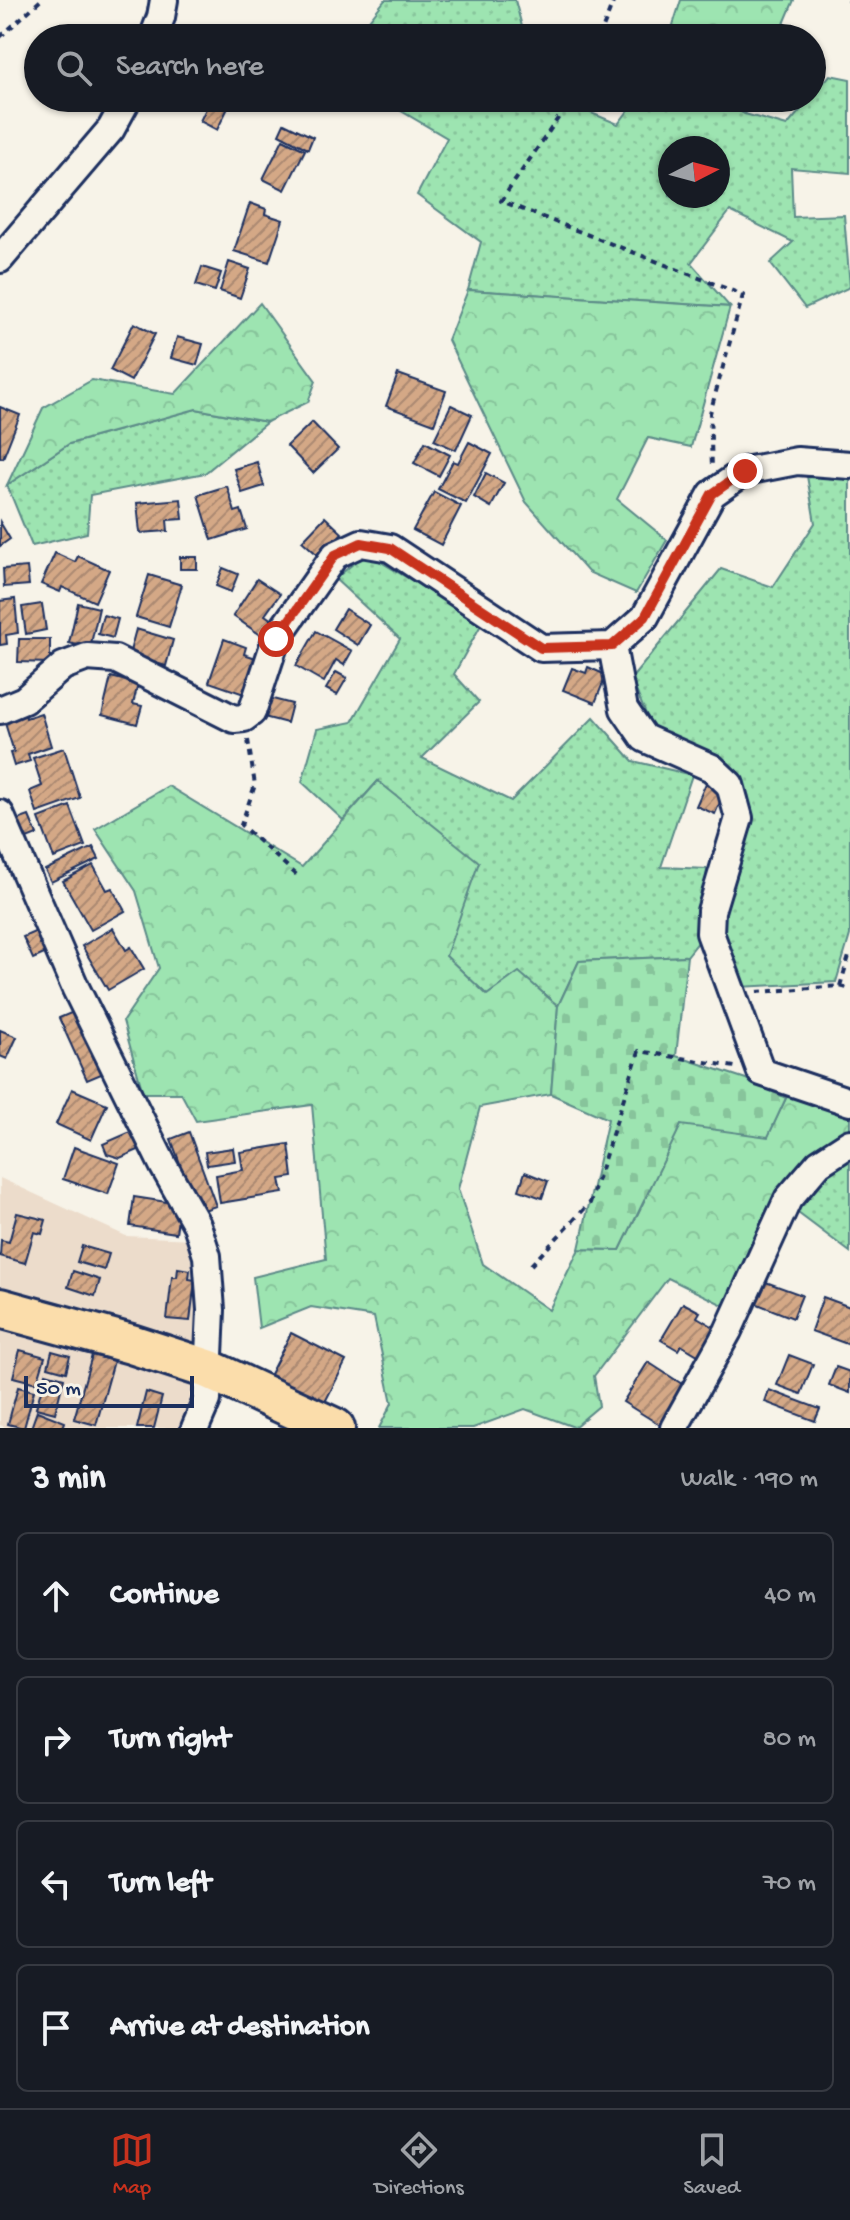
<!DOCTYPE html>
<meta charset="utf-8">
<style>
:root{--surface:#171b24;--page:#20242c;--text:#f1f3f6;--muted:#9ea1a6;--line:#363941;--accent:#c8321e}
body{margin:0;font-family:"Gochi Hand",sans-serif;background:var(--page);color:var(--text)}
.compass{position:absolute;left:658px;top:136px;width:72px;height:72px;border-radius:50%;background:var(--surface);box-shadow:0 2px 6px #0004;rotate:84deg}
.scale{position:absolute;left:24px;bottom:20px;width:170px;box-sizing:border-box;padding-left:8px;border:4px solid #1b2f5e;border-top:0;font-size:22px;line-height:28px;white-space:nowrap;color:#1b2f5e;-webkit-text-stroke:6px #f7f3e8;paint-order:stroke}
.stop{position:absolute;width:24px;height:24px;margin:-18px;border:6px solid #c8321e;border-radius:50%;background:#fff}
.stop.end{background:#c8321e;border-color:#fff;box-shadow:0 2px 8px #0008}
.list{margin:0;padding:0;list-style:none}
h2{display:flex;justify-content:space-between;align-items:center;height:104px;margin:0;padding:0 32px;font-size:34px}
h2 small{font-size:26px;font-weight:400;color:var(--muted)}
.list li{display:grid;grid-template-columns:52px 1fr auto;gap:24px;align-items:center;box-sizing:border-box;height:128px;margin:0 16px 16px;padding:0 16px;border:2px solid var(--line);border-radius:12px}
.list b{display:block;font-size:30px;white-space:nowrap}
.list em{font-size:26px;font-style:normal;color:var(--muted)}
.icon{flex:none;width:44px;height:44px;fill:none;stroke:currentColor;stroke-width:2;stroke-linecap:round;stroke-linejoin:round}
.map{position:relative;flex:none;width:850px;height:1428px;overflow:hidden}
.search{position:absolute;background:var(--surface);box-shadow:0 2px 6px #0004;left:24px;right:24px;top:24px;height:88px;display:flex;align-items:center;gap:20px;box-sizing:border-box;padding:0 28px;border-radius:44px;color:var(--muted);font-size:30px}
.sheet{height:680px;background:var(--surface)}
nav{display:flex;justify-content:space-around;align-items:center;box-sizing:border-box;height:112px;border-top:2px solid var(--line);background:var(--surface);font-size:22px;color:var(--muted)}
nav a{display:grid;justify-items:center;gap:4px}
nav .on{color:var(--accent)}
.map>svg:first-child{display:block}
</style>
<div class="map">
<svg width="850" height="1428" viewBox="0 0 850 1428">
<defs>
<pattern id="grass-dots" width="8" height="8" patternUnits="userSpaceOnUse" patternTransform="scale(2)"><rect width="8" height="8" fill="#9de4b1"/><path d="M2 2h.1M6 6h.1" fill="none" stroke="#87c49b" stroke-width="1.8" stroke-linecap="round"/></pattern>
<pattern id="forest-crowns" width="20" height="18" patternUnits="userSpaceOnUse" patternTransform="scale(2)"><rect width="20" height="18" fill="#9de4b1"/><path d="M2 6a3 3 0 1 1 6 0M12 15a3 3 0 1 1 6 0" fill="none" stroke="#87c49b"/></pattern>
<pattern id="cemetery-stones" width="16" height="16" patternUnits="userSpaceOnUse" patternTransform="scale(2)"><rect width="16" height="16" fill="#9de4b1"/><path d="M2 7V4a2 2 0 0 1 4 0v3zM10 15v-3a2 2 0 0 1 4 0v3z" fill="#87c49b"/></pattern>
<pattern id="building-hatch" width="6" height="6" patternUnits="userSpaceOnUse" patternTransform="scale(2)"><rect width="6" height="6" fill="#d4a886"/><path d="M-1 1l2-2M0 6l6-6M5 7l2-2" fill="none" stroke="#ab8971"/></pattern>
</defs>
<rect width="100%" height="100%" fill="#f7f3e8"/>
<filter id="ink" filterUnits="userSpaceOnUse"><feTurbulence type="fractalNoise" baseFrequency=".0125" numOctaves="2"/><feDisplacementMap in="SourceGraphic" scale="16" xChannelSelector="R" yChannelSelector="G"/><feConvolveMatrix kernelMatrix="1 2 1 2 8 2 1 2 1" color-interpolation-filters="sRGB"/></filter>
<g filter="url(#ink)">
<!-- built -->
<g fill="#ecdccb">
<path d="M0 1178 126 1236 193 1239 214 1251 224 1362 0 1295Z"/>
<path d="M0 1324 201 1383 184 1428H8L0 1425Z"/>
</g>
<!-- grass -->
<g fill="url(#grass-dots)" stroke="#5c8a88" stroke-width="2" fill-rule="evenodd">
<path d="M385 0H515L525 38H355Z"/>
<path d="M830 75 850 79V173L791 168 793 217 844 215 850 287 805 308 770 263 793 242 730 211 691 263 730 307 468 290 481 242 417 195 447 138 379 98H555L618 124 638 98H715L745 114 787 126ZM670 148H718V196H670Z"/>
<path d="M196 409 267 422 205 473 90 495 87 533 32 546 7 485 69 444Z"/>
<path d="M807 476 850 478V935L836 982 738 987 716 923 751 822 721 765 651 726 631 679 721 569 773 587 815 523Z"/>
<path d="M366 553 482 623 454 674 479 702 422 758 511 801 594 717 633 761 692 775 661 867 707 869 699 941 687 956 579 961 558 1006 519 973 487 995 446 956 378 781 343 820 302 782 317 729 352 722 400 639 335 579Z"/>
<path d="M850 1145V1252L798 1213 782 1193Z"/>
</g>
<!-- forest -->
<g fill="url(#forest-crowns)" stroke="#5c8a88" stroke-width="2">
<path d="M681 0H794L778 38H669Z"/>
<path d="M715 98H752L745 114Z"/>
<path d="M468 290 730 307 691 447 648 438 617 499 667 540 636 593 588 572 526 502 448 340Z"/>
<path d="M260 303 316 381 308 402 267 422 196 409 69 444 7 485 43 408 92 380 175 394Z"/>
<path d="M378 781 479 862 446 956 487 995 519 972 558 1006 551 1094 480 1107 458 1189 483 1264 549 1310 579 1249 620 1250 681 1124 768 1136 786 1098 812 1075 850 1091V1145L782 1193 725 1306 668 1278 594 1376 599 1406 574 1427 525 1409 473 1428H379L392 1403 374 1317 311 1307 259 1328 253 1277 326 1259 312 1105 196 1121 181 1093H143L123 1021 159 968 136 891 95 829 168 786 302 867Z"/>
</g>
<!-- cemetery -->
<path fill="url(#cemetery-stones)" stroke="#5c8a88" stroke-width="2" d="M687 956 676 1056 746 1079 786 1098 768 1137 681 1125 620 1250 579 1249 608 1119 551 1094 558 1006 579 961Z"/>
<!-- building -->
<g fill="url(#building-hatch)" stroke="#1b2f5e" stroke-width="2">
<path d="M211 98H233L217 130 200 121Z"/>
<path d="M284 123 313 137 308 149 279 134Z"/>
<path d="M283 139 305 150 285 190 263 179Z"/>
<path d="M250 203 266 209 265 214 283 220 269 262 234 251Z"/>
<path d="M229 262 250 269 240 298 220 291Z"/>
<path d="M202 267 221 273 215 291 196 285Z"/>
<path d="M134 323 155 334 131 381 110 370Z"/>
<path d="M177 337 203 344 197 365 171 358Z"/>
<path d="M398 374 446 391 434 424 386 406Z"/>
<path d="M451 405 472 415 456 450 434 440Z"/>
<path d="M0 407 20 415 3 458 0 457Z"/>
<path d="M312 422 338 449 313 473 287 446Z"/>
<path d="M425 442 450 455 439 476 414 463Z"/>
<path d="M469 442 492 454 466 503 438 489 453 461 458 463Z"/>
<path d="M257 462 264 486 242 493 234 469Z"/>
<path d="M486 473 504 483 491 507 474 497Z"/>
<path d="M227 486 235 512 241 510 247 529 212 540 198 495Z"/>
<path d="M434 492 461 506 441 545 413 530Z"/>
<path d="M181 499 183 519 167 520 168 531 140 533 137 503Z"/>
<path d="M325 517 342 533 320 557 302 541Z"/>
<path d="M0 522 10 539 0 546Z"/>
<path d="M55 553 75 562 78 556 109 570 95 602 62 587 60 592 41 584Z"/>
<rect x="180" y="557" width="17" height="12"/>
<path d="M27 567 29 585 4 587 3 569Z"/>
<path d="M223 568 238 574 231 592 216 586Z"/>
<path d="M149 575 182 585 169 627 136 617Z"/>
<path d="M257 579 280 594 265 615 276 623 265 638 233 616Z"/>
<path d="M15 599 18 633 6 635 7 644 0 645V601Z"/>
<path d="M78 603 99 608 90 648 69 643Z"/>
<path d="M42 604 46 630 26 634 22 607Z"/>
<path d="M345 609 370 625 358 645 333 629Z"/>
<path d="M103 615 118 619 113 638 98 634Z"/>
<path d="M136 629 173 640 166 666 129 655Z"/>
<path d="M316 631 352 651 344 665 336 660 324 682 296 666Z"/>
<path d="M19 639H50V663L18 662Z"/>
<path d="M224 639 246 647 244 654 256 658 244 694 209 682Z"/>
<path d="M588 667 606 675 595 703 563 690 572 668 586 673Z"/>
<path d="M336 672 347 678 337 695 326 689Z"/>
<path d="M111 677 138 684 133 704 142 706 137 724 102 715Z"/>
<path d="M265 697 292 704 287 723 260 716Z"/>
<path d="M25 713 26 718 41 713 51 746 28 754 30 761 14 766 10 753 14 752 4 720Z"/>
<path d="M64 748 80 798 37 813 30 791 42 786 33 758Z"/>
<path d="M706 783 717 788 721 800 715 814 696 806Z"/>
<path d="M70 806 85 846 54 858 39 818Z"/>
<path d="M29 816 37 835 22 841 15 821Z"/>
<path d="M93 847 99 859 51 882 45 870Z"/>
<path d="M93 865 107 890 112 888 125 911 91 930 63 881Z"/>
<path d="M113 928 126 950 131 947 144 969 108 990 82 946Z"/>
<path d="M39 930 49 952 33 959 23 937Z"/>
<path d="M78 1010 106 1072 87 1080 59 1018Z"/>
<path d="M0 1030 17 1037 7 1059 0 1056Z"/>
<path d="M72 1089 107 1104 91 1140 56 1124Z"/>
<path d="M135 1130 143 1148 120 1158 107 1154 103 1144Z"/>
<path d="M189 1132 216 1206 198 1212 171 1139Z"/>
<path d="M289 1144 293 1177 280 1179 283 1193 220 1203 216 1175 243 1170 240 1152Z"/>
<path d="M74 1147 119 1163 108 1194 63 1179Z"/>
<path d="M233 1148 235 1161 207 1165 205 1152Z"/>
<path d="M525 1172 548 1181 542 1198 519 1190Z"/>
<path d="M134 1197 180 1204 176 1233 130 1226Z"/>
<path d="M17 1213 46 1220 42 1234 34 1232 25 1263 0 1256 1 1240 9 1242Z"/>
<path d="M82 1246 109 1254 104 1270 77 1262Z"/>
<path d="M178 1268 190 1270 189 1279 195 1280 190 1321 167 1319 172 1277H177Z"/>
<path d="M73 1271 100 1280 95 1296 68 1287Z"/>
<path d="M763 1281 802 1295 793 1318 755 1303Z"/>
<path d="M823 1297 850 1307V1345L811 1331Z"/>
<path d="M683 1303 700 1312 697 1317 719 1330 703 1358 681 1345 678 1350 661 1340Z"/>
<path d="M291 1333 346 1361 324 1404 269 1376Z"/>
<path d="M20 1350 45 1357 37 1383 13 1377Z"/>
<path d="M52 1351 70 1356 66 1372 48 1367Z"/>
<path d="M92 1355 114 1361 96 1425 74 1419Z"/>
<path d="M789 1355 813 1364 801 1394 777 1385Z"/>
<path d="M648 1362 685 1386 660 1425 623 1402Z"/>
<path d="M836 1367 850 1372V1393L829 1385Z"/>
<path d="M46 1373 64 1378 55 1413 36 1408Z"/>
<path d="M18 1387 34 1391 24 1428 8 1424Z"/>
<path d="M769 1390 820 1409 815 1421 765 1402Z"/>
<path d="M146 1392 162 1397 154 1428H137Z"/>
<path d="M37 1411 65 1422 63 1428H31Z"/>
</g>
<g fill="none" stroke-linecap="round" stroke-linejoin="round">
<!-- minor casing -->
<g stroke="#1b2f5e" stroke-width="32">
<g id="minor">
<path d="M153 38 161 17 164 0"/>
<path d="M0 259 111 129 128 98"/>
<path d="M612 646 624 709 644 738 712 768 730 785 739 818 711 911 710 933 761 1072 850 1102"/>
<path d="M0 710 24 700 63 666 87 657 115 659 234 719 244 718 252 712 276 639 335 555 361 543 390 548 541 648 612 646 645 617 712 494 745 471 797 461 850 465"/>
<path d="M0 814 76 989 163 1165 197 1225 207 1256 211 1310 207 1400 195 1428"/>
<path d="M674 1428 728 1331 788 1199 819 1163 850 1143"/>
</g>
</g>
<!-- highway casing -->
<g stroke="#1b2f5e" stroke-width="44">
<path id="highway" d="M0 1308 131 1344 208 1369 335 1428"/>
</g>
<!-- path -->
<g stroke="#1b2f5e" stroke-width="4" stroke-dasharray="6 6" stroke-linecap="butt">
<path d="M848 0 850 1"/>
<path d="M0 37 41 0"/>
<path d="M599 38 614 0"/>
<path d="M572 98 501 201 743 295 710 413 712 468"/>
<path d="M248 740 255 785 241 825 298 876"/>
<path d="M840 986 850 953"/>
<path d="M757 992 840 986 850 989"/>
<path d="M531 1265 590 1203 639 1051 735 1067"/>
</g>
<!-- minor -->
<use href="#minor" stroke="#f7f3e8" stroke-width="26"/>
<!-- highway -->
<use href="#highway" stroke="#fbddab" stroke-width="38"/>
</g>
</g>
<g fill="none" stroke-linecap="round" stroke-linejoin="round" filter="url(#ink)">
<!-- route -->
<path stroke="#c8321e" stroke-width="10" d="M276 639 335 555 361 543 390 548 541 648 612 646 645 617 712 494 745 471"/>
</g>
</svg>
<svg class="compass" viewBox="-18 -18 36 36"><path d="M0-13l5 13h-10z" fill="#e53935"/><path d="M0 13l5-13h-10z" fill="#9ea1a6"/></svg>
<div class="scale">50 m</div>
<div class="stop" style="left:276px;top:639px"></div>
<div class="stop end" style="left:745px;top:471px"></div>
<div class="search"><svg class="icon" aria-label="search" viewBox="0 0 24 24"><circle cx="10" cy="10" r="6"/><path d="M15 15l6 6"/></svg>Search here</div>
</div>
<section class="sheet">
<h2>3 min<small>Walk · 190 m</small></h2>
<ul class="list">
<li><svg class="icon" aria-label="ahead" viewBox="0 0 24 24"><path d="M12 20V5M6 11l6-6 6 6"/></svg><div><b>Continue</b></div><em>40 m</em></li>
<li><svg class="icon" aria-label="right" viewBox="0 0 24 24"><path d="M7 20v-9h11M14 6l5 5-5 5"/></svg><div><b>Turn right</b></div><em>80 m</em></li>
<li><svg class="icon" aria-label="left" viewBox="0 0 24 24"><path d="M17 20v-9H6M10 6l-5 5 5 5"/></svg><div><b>Turn left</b></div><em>70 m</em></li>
<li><svg class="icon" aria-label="arrive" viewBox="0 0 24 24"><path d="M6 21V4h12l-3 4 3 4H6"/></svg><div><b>Arrive at destination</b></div></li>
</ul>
</section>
<nav>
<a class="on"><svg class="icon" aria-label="map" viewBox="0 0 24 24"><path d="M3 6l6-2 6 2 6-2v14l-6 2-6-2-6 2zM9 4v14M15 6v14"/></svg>Map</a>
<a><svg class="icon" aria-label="directions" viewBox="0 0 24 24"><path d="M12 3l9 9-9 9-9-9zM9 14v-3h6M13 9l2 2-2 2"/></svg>Directions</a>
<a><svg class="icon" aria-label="saved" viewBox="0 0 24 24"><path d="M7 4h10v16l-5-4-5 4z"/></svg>Saved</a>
</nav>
